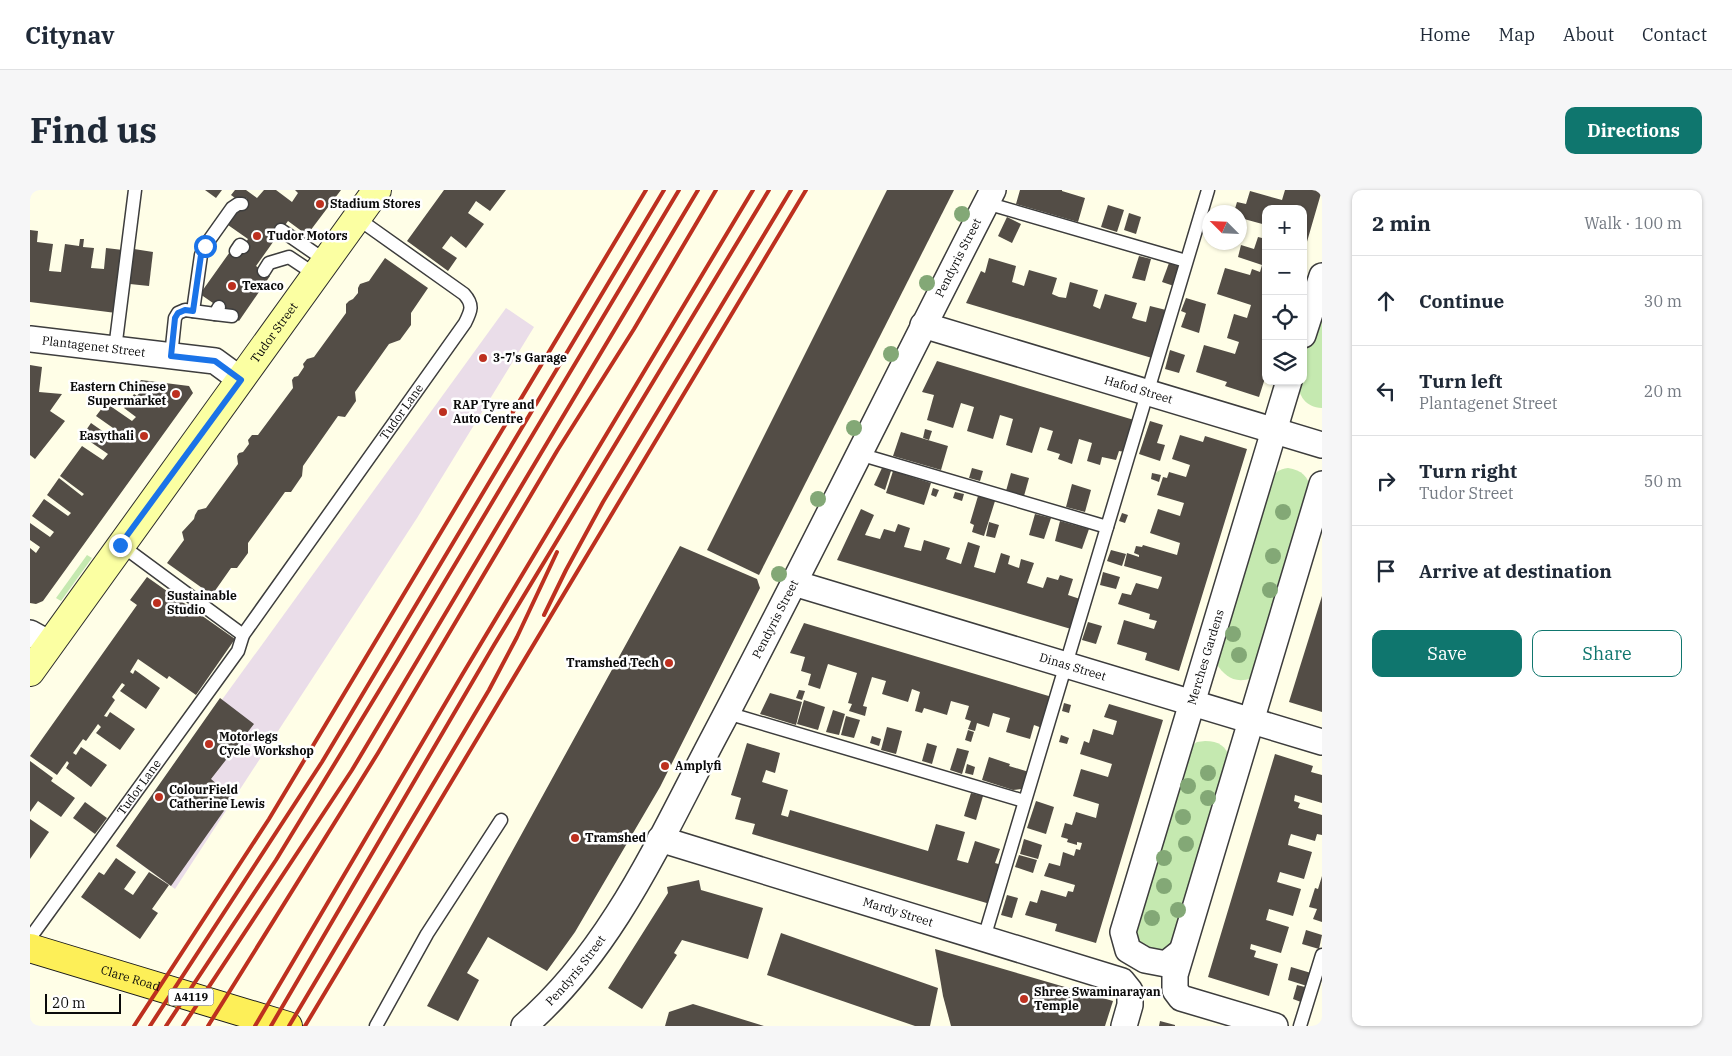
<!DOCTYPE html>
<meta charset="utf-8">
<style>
:root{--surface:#fff;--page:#f6f6f7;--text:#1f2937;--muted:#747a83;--line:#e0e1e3;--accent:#0f766e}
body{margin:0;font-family:"IBM Plex Serif",serif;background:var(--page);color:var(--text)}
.controls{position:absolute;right:15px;top:15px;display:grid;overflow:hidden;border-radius:10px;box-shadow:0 1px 4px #0004}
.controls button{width:45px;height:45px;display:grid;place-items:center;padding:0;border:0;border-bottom:1px solid var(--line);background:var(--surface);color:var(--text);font:25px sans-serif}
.compass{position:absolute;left:1172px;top:15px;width:45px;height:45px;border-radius:50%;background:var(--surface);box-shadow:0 1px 4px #0004;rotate:294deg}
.scale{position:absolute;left:15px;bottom:12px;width:76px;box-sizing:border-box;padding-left:5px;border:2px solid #0a0a0a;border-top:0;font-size:14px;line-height:18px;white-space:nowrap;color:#0a0a0a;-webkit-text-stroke:4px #fff;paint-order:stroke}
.stop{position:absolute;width:15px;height:15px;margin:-11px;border:4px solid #1a73e8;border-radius:50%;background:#fff}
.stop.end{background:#1a73e8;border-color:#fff;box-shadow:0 1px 5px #0008}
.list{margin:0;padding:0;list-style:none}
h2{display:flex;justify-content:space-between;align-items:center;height:65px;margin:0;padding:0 20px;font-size:21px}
h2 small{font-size:16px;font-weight:400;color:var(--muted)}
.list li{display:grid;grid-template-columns:32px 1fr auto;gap:15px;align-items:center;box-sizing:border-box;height:90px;padding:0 20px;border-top:1px solid var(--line)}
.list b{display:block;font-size:19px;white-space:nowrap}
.list p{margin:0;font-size:16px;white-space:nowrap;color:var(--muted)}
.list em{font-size:16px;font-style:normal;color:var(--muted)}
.actions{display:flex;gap:10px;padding:15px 20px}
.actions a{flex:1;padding:11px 0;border:1px solid var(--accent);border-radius:10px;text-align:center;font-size:18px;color:var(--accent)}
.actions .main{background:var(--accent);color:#fff}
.icon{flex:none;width:28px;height:28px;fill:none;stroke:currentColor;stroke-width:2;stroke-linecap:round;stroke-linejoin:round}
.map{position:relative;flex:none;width:1292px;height:836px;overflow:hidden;border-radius:10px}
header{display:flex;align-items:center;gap:30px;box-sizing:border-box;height:70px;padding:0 25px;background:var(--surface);border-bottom:1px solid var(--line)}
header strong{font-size:24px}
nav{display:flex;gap:28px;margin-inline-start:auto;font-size:18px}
.intro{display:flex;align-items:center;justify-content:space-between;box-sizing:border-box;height:120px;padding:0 30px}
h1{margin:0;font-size:35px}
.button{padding:12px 22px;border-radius:10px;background:var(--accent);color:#fff;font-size:18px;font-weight:700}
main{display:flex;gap:30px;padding:0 30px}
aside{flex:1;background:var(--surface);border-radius:10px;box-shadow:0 1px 4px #0004}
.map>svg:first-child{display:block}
</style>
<header>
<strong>Citynav</strong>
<nav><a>Home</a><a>Map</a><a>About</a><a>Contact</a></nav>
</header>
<div class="intro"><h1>Find us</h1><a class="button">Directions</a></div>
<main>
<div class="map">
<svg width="1292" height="836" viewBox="0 0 1292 836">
<rect width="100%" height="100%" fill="#fffee7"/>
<!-- industrial -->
<path fill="#eadde9" d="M476 118 504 137 387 328 145 699 86 656Z"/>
<!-- green -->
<g fill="#c5e9b0">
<path d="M1292 108V218C1275 217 1269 206 1267 191H1273V170Z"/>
<path d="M1258 278C1272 280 1278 287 1281 299L1222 488C1205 494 1195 487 1186 473L1238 292C1244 284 1248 279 1258 278Z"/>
<path d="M57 365 62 368 31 411 26 408Z"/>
<path d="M1175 551C1189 551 1196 556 1200 569L1147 753 1129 764 1107 753 1105 731 1160 557 1167 552Z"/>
</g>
<!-- building -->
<g fill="#534d46">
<path d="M175 0H192L186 8Z"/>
<path d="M205 0H216L227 8 234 0H246L262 12 268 3 265 0H311L277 45 258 31 226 76 240 86 209 131 170 104 202 59 213 57 218 49 198 35 217 8H205L201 5Z"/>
<path d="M414 0H476L460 21 446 11 438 23 454 34 436 58 421 46 412 58 427 68 418 81 377 51Z"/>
<path d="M857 0H924L729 385 677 360Z"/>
<path d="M990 0H1032V1L1055 8 1048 32 986 14Z"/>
<path d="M1255 0H1292L1274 62 1273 19H1236V35L1214 29 1213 33 1210 31V22H1204L1207 12 1216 14 1220 1 1252 10Z"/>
<path d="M1078 15 1094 20 1087 42 1071 37Z"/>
<path d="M1099 23 1111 27 1106 44 1094 40Z"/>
<path d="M977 27 991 34 982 53 968 46Z"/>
<path d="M0 40 8 41 7 52 23 54 19 81 31 82 35 54 49 56 50 49H54L53 57 64 58 61 78 74 79 76 58 93 60 86 123 0 112Z"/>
<path d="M1228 47 1236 49V185L1229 207 1195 196 1197 192 1166 182 1174 155 1205 164 1209 152 1197 148 1204 124 1217 128 1221 115 1187 104 1195 78 1220 85 1222 79 1230 82 1232 75 1208 67 1211 55 1224 59Z"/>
<path d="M104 59 123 62 119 96 100 94Z"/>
<path d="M1109 66 1121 69 1115 91 1102 88Z"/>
<path d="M355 68 398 98 381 123V135L370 150 359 154 325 202 326 211 315 227 308 226 273 276 272 286 261 302H255L218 353V363L207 378H201L182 405 137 373 154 350 152 342 164 329 165 325 168 320 176 318 208 274 207 266 209 263 213 262 219 254 218 250 222 245H228L263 198 262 190 264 187 268 186 274 177 273 174 277 169 284 167 316 123V114L319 111 323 109 328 103V98L330 94 339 91Z"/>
<path d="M959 68 986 76 982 92 994 96 999 80 1027 88 1022 104 1029 107 1036 108 1040 92 1068 100 1063 116 1070 119 1075 104 1107 113 1102 128 1108 130 1116 132 1120 116 1136 120 1122 168 936 113 951 81 955 83Z"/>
<path d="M1139 73 1150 77 1144 96 1132 92Z"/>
<path d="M1156 108 1176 114 1169 143 1151 137 1156 123 1151 121Z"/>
<path d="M1140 160 1155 165 1149 183 1135 179Z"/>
<path d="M907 171 1104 230 1095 262 1089 261 1086 270 1072 267 1070 275 1057 271 1062 253 1049 249 1042 274 1028 269 1030 264 1017 260 1023 241 1010 237 1002 263 976 255 983 229 970 225 963 249 937 241 944 217 931 213 923 238 897 230 904 205 892 202Z"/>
<path d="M0 175 12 177 9 202 32 204 20 221 35 231 5 269 0 265Z"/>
<path d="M111 190 159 196 163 203 13 411 6 414 0 413V358L6 363 10 357 0 350V333L20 347 24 342 2 326 14 309 38 326 41 323 17 305 29 288 52 306 54 304 30 286 52 256 73 270 78 264 52 246 61 233 88 252 93 245 66 226 76 213 102 231 106 227 94 218 104 204 107 206 110 202 105 198Z"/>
<path d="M1120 231 1133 235 1127 253 1135 255 1130 271 1109 264Z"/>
<path d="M895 239 902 241 899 250 893 248Z"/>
<path d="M871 242 918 256 911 280 863 266Z"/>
<path d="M1150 245 1173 252 1175 246 1217 259 1149 481 1115 470 1117 463 1087 454 1094 430 1124 439 1126 433 1127 431 1119 429 1120 424 1088 414 1092 403 1101 405 1106 393 1128 399 1130 394 1132 387 1094 376 1097 363 1109 367V365L1104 363 1106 356 1112 357 1113 355 1147 365 1150 353 1120 343 1128 319 1150 326 1154 313 1127 305 1133 287 1137 288 1139 282 1156 287 1160 275 1142 269Z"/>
<path d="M852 278 861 281 855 300 844 295Z"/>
<path d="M942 278 953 281 950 291 939 288Z"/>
<path d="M863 281 901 293 894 315 856 303Z"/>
<path d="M981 283 999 288 994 306 976 301Z"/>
<path d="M1122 283 1131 285 1129 292 1121 289Z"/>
<path d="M1042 294 1061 300 1055 322 1036 317Z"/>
<path d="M903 298 909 300 906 307 901 305Z"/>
<path d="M925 302 934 304 932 311 923 308Z"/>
<path d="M948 306 965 311 954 346 942 342 944 335 940 333Z"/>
<path d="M831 319 844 325 835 345 850 349 854 339 865 342 868 334 880 338 874 357 891 361 894 350 920 358 916 369 931 374 938 352 950 356 944 377 965 383 971 363 980 366 978 374 989 378 991 369 1004 373 997 393 1013 398 1017 387 1028 390 1030 385 1043 389 1038 405 1050 409 1041 439 807 370Z"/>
<path d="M1092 323 1098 325 1095 333 1089 331Z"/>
<path d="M1005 324 1021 328 1014 349 999 345Z"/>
<path d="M1030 331 1059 339 1052 359 1025 351Z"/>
<path d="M959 332 969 335 965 348 956 346Z"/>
<path d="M650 356 727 389 730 398 630 597 545 742 517 781 458 747 437 783 449 790 428 831 397 816Z"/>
<path d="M1081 360 1096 364 1092 376 1077 371Z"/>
<path d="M1073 382 1090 387 1086 399 1070 395Z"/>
<path d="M117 387 205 449 166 505 139 486 137 489 108 469 100 482 103 484 105 480 130 498 116 519 90 501 95 495 92 493 82 507 85 510 74 526 77 527 80 522 105 539 90 560 66 543 71 537 68 534 56 551 53 549 43 563 46 565 51 557 77 575 61 597 36 578 39 573 37 571 27 585 0 566 107 415 100 410Z"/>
<path d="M1292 406V522L1259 512Z"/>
<path d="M1058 432 1072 436 1066 454 1052 450Z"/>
<path d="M774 433 1022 507 1012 538 1004 535 1000 549 976 542 980 528 963 523 959 537 947 533 945 541 938 539 941 531 935 529 939 516 921 511 917 525 894 518 892 523 885 521 890 502 882 499 878 512 852 504 856 491 842 487 833 516 837 517 835 526 819 521 822 514 818 513 827 483 798 474 790 499 778 495 781 484 771 481 775 467 760 463Z"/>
<path d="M769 500 775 501 772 510 766 508Z"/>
<path d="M740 503 772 512 766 535 730 524Z"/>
<path d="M190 508 224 534 181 589 203 608 141 696 86 656Z"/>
<path d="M774 510 795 517 788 540 767 534Z"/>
<path d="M1034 513 1041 515 1039 523 1032 521Z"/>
<path d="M1079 514 1133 530 1066 753 1025 741 1027 734 995 725 1000 711 1007 713 1011 700 1036 707 1038 701 1043 702 1045 695 1014 686 1019 673 1030 676 1033 662 1044 666 1046 659 1050 660 1052 653 1047 652V655L1037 652 1038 649 1031 647 1035 633 1042 635 1046 622 1066 628 1069 614 1043 606 1051 579 1078 587 1082 574 1050 564 1054 551 1059 553 1063 539 1083 545 1087 531 1074 527Z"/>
<path d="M803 520 815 524 809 545 796 542Z"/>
<path d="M816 526 830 530 824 548 811 545Z"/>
<path d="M857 537 872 541 866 564 851 560Z"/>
<path d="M938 540 944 542 941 552 935 550Z"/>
<path d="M1031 545 1039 548 1037 554 1029 552Z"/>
<path d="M842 546 851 549 849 556 840 553Z"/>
<path d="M717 553 750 563 745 583 736 580 732 592 758 600 751 625 758 627 760 620 898 661 906 634 935 642 927 670 938 673 945 651 970 659 965 673 972 675 960 714 722 644 725 634 705 629 711 608 701 605Z"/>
<path d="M897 553 907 556 902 574 892 571Z"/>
<path d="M927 558 939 561 932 584 920 580Z"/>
<path d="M1245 564 1283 576 1281 582 1292 585V613L1265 605 1264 611 1270 613 1268 618 1292 625V645L1287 644 1285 651 1261 644 1259 650 1258 655 1282 662 1274 689 1250 682 1247 692 1271 699 1263 726 1239 719 1236 730 1259 737 1251 763 1221 754 1220 759 1226 761 1224 767 1248 774 1239 806 1178 787Z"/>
<path d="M959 567 980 574 979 576 999 582 995 597 991 599 983 600 952 590Z"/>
<path d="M0 571 23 588 21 591 45 608 31 627 8 611 0 622Z"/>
<path d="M937 574 945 577 943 585 935 583Z"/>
<path d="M941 603 953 606 946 630 934 626Z"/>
<path d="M1006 611 1024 617 1016 644 997 638Z"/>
<path d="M55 612 77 628 65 644 43 628Z"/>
<path d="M0 629 19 642 0 669Z"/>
<path d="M994 649 1012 655 1008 669 990 664Z"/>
<path d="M989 665 1007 670 1003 683 985 677Z"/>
<path d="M86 668 106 682 94 699 103 705 119 682 139 695 122 719 128 723 110 749 51 707 69 682 74 685Z"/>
<path d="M1292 686V732L1283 729 1287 719 1279 717 1285 698 1288 699Z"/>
<path d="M669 690 671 700 733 718 718 769 652 750 644 763 647 765 612 819 578 798 638 703 637 697Z"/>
<path d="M977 705 988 708 982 728 971 725Z"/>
<path d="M1276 740 1292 745 1289 759 1272 754Z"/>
<path d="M751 743 908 798 900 836H885L737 785Z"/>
<path d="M905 759 1083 811 1075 836H921L913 806Z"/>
<path d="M1261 777 1281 783 1277 796 1258 790Z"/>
<path d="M1267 795 1275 797 1271 812 1263 809Z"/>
<path d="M663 814 734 836H635L639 822Z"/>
<path d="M1130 831 1145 835V836H1129Z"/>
</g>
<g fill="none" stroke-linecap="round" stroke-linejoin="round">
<!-- lane casing -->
<g stroke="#3d3d3d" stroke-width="15">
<g id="lane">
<path d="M956 13 1156 71"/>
<path d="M251 40 296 71"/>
<path d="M206 61 210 55 213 57"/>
<path d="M234 81 239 73 259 67 286 85"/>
<path d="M163 121 171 65 175 56 202 18 208 14H212"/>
<path d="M185 124 202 126"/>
<path d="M85 159 105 0"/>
<path d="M141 166 145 128 148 123 155 120 185 124 189 117"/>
<path d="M829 264 1077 337"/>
<path d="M91 355 213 445"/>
<path d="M697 523 994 611"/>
<path id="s1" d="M0 748 208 461 213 445 435 133C441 121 444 115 434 104L327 28"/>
<path d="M954 748 1178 0"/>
<path d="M346 836 397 744 471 630"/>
<path d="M1270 836 1292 765"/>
</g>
</g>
<!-- street casing -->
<g stroke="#3d3d3d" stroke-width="28">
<g id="street">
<path id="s2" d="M893 135 1292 255"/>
<path d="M1273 145 1292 86"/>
<path id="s3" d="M0 149 185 171 211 190"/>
<path id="s4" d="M764 393 1292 552"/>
<path d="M0 443 20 454"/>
<path id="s5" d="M630 649 1092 791 1100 801V815L1094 836"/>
<path id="s6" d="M1151 762 1136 774 1115 770 1098 760 1093 742 1259 191"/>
<path id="s7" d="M494 836C583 759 630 649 684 547 780 366 869 182 963 0"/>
<path d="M1245 836 1151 808 1145 800V785L1292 294"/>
</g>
</g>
<!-- secondary casing -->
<g stroke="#2c2c2c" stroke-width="30">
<g id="secondary">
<path id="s8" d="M0 482 347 0"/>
</g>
</g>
<!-- primary casing -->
<g stroke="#1b1b1b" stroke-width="30">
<g id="primary">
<path id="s9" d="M0 758 258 836"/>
</g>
</g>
<!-- lane -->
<use href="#lane" stroke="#fff" stroke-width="12"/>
<!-- street -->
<use href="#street" stroke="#fff" stroke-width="25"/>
<!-- secondary -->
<use href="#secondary" stroke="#fbffa2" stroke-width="28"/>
<!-- primary -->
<use href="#primary" stroke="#fdef58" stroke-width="28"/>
<!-- rail -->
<g stroke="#bd301f" stroke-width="4">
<path d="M514 425 536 380 573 312 761 0"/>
<path d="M104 836 239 629 616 0"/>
<path d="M120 836 292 572 634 0"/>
<path d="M136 836 246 670 366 473 649 0"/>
<path d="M153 836 322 580 668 0"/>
<path d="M178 836 348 563 527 261 604 139 686 0"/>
<path d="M225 836 432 485 723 0"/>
<path d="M241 836 464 455 739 0"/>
<path d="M259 836 459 500 487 447 527 362"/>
<path d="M275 836 776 0"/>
</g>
</g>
<!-- trees -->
<g fill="#83a876">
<circle cx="932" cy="24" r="8"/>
<circle cx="897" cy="93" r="8"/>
<circle cx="861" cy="164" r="8"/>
<circle cx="824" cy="238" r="8"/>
<circle cx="788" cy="309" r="8"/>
<circle cx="1253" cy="322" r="8"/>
<circle cx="1243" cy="366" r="8"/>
<circle cx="749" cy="384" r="8"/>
<circle cx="1240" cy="400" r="8"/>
<circle cx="1203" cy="444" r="8"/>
<circle cx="1209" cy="465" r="8"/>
<circle cx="1178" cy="583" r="8"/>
<circle cx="1158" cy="596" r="8"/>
<circle cx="1178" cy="608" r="8"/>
<circle cx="1153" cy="627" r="8"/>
<circle cx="1156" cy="654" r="8"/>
<circle cx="1134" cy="668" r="8"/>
<circle cx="1134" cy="696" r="8"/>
<circle cx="1148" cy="720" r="8"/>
<circle cx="1122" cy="728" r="8"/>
</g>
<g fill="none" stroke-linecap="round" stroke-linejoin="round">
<!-- route -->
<path stroke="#1a73e8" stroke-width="6" d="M90 355 211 190 185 171 141 166 145 128 148 123 155 120 163 121 171 65 175 56"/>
</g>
<!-- markers -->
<g fill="#bd301f" stroke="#fff" stroke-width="2">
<circle cx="290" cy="14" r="5"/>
<circle cx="227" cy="46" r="5"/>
<circle cx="202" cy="96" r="5"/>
<circle cx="453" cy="168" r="5"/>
<circle cx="146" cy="204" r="5"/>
<circle cx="413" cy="222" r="5"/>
<circle cx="114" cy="246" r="5"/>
<circle cx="127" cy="413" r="5"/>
<circle cx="639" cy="473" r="5"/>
<circle cx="179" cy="554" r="5"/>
<circle cx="635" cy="576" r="5"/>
<circle cx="129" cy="607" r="5"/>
<circle cx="545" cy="648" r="5"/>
<circle cx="994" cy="809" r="5"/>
</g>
<g text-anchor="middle" stroke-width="5" stroke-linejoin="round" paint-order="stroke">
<!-- shield labels -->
<rect fill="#fff" stroke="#545454" stroke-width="1" x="138.5" y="798.5" width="45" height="17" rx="4"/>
<g font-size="11" font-weight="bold" fill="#0a0a0a">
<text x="161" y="811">A4119</text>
</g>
<!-- poi labels -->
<g font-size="12" font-weight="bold" fill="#0a0a0a" stroke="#fff" text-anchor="start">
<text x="300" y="18">Stadium Stores</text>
<text x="237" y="50">Tudor Motors</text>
<text x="212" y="100">Texaco</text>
<text x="463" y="172">3-7's Garage</text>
<text x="136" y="201" text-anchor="end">Eastern Chinese<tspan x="136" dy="14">Supermarket</tspan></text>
<text x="423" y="219">RAP Tyre and<tspan x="423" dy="14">Auto Centre</tspan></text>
<text x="104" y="250" text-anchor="end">Easythali</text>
<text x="137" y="410">Sustainable<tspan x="137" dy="14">Studio</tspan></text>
<text x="629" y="477" text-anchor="end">Tramshed Tech</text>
<text x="189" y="551">Motorlegs<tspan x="189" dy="14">Cycle Workshop</tspan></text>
<text x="645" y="580">Amplyfi</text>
<text x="139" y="604">ColourField<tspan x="139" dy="14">Catherine Lewis</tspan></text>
<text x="555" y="652">Tramshed</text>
<text x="1004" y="806">Shree Swaminarayan<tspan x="1004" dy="14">Temple</tspan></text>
</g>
<!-- street labels -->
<g font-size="12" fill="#0a0a0a" stroke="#fff">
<text dy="4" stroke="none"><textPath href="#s7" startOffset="886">Pendyris Street</textPath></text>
<text dy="4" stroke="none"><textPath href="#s8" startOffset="418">Tudor Street</textPath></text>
<text dy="4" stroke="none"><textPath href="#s3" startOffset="64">Plantagenet Street</textPath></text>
<text dy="4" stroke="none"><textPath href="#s2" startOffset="225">Hafod Street</textPath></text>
<text dy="4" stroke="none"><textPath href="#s1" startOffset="645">Tudor Lane</textPath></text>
<text dy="4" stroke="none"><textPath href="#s7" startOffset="481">Pendyris Street</textPath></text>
<text dy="4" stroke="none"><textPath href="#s6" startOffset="366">Merches Gardens</textPath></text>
<text dy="4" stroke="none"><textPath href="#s4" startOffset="291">Dinas Street</textPath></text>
<text dy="4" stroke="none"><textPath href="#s1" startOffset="186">Tudor Lane</textPath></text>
<text dy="4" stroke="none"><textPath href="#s5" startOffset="249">Mardy Street</textPath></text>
<text dy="4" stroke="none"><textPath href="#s7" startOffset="76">Pendyris Street</textPath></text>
<text dy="4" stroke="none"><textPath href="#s9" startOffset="105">Clare Road</textPath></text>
</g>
</g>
</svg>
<div class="controls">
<button>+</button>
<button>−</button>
<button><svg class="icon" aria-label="locate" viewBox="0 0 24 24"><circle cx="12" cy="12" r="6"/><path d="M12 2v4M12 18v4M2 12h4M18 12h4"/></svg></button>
<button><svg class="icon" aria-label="layers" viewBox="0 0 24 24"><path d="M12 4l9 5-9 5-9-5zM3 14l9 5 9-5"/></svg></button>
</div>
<svg class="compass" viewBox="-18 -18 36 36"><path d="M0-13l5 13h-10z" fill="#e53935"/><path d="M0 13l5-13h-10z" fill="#747a83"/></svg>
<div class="scale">20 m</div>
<div class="stop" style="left:175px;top:56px"></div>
<div class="stop end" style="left:90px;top:355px"></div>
</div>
<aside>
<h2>2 min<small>Walk · 100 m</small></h2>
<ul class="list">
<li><svg class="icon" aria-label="ahead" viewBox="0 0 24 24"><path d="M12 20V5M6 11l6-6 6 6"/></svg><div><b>Continue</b></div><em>30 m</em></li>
<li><svg class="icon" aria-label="left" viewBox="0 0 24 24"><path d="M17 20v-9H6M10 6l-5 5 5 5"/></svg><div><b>Turn left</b><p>Plantagenet Street</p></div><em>20 m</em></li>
<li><svg class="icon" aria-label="right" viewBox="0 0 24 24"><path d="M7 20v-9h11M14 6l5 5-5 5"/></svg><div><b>Turn right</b><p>Tudor Street</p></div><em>50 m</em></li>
<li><svg class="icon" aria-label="arrive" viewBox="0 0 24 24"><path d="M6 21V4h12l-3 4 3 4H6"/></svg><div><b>Arrive at destination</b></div></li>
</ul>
<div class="actions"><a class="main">Save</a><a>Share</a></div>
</aside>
</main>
